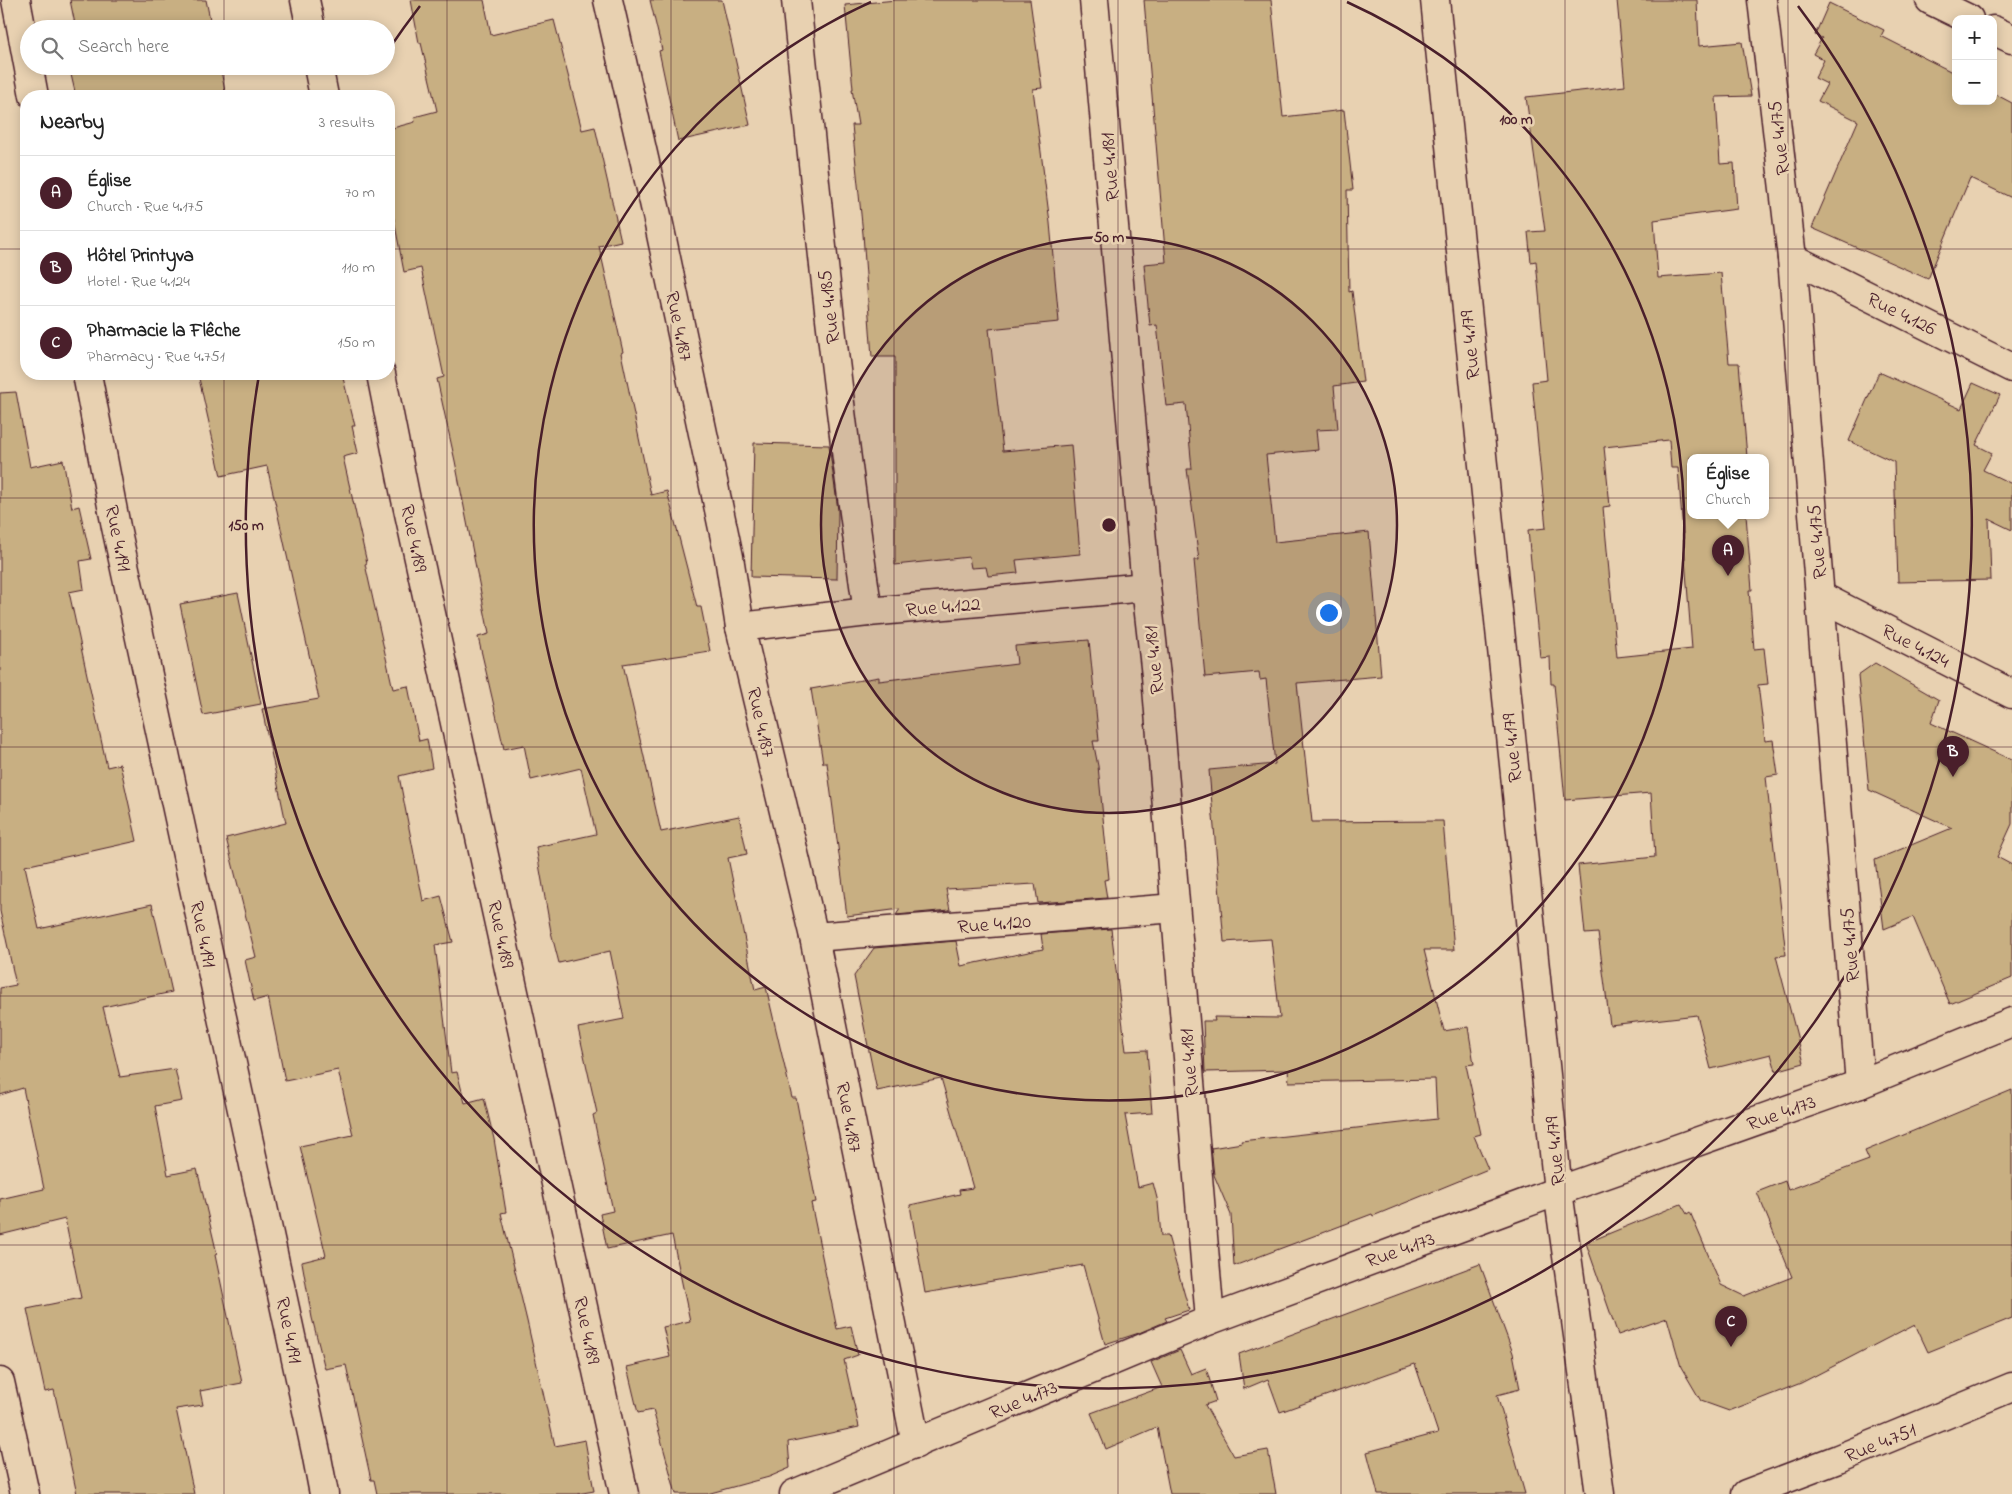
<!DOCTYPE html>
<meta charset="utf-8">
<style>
:root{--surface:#fff;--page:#f6f6f6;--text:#222;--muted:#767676;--line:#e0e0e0;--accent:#4a1f2b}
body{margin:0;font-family:"Indie Flower",sans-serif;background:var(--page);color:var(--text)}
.controls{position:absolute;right:15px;top:15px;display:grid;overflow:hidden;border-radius:10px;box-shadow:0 2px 12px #0003}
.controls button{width:45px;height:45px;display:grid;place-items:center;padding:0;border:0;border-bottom:1px solid var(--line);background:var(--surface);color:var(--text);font:25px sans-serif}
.you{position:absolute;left:1328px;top:612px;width:18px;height:18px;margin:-12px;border:4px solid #fff;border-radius:50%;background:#1a73e8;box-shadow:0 0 0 8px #1a73e833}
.badge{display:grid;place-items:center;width:32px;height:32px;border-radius:50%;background:var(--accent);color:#fff;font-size:16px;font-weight:700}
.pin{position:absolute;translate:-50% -41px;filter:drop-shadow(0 1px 2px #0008)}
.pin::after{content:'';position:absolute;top:26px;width:18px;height:15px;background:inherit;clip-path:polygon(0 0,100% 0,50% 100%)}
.popup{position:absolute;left:1687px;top:454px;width:82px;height:65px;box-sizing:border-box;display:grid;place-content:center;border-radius:10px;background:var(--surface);filter:drop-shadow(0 1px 4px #0005);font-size:16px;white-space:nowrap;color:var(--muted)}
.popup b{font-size:19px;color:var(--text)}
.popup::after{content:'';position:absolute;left:50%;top:100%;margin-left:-10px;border:10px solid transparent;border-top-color:var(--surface)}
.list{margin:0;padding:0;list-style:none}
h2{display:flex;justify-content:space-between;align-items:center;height:65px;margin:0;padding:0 20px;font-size:21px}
h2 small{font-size:16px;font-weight:400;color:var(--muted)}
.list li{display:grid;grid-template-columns:32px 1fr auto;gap:15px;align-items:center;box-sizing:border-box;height:75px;padding:0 20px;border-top:1px solid var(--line)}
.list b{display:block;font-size:19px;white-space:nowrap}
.list p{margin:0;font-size:16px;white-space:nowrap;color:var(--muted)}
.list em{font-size:16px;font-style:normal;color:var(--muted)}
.icon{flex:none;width:28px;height:28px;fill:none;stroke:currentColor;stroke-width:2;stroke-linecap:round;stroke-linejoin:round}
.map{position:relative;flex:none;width:2012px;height:1494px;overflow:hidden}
.search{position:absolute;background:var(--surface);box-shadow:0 2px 12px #0003;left:20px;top:20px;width:375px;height:55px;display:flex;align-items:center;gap:12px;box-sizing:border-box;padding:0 18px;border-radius:28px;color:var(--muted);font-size:19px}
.panel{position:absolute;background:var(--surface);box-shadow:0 2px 12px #0003;left:20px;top:90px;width:375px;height:290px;border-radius:20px}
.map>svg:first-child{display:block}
</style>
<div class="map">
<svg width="2012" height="1494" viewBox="0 0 2012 1494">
<rect width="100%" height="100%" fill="#e8d1b1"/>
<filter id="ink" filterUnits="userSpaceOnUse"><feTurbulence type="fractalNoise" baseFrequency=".02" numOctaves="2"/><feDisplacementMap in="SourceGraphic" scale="10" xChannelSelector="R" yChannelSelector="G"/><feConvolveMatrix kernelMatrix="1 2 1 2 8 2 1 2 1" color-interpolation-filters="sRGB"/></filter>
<g filter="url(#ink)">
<!-- building -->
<g fill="#c8af82" stroke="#4a1f2b" fill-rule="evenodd">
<path d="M70 0H206L212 29H76Z"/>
<path d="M411 0H484L491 35 554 20 582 130 595 127 621 241 599 246 623 352 621 353 651 495 667 491 697 607H701L710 651 623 664 661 832 739 816 747 854 728 858 755 990 766 987 792 1098H796L816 1202 811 1203 837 1329 851 1326 858 1355 844 1360 859 1427 788 1442 790 1468 769 1477 707 1494H676L653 1410 638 1413 627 1367 670 1357 663 1327 690 1321 672 1235 607 1249 600 1214 613 1211 593 1115 597 1113 578 1028 624 1019 610 951 559 963 551 932 536 847 596 834 581 768 531 780 524 745 504 749 478 637 489 634 455 461 437 379 444 377 421 268 404 272 389 194V129L415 122 414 117 437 111 421 43H419Z"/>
<path d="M650 0H722L750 125 678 141 659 51 662 50Z"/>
<path d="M896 0H1030L1042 88 1033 89 1050 223 1059 322 989 329 1003 451 1071 445 1080 554 1016 560 1018 573 988 576 986 567 971 568 969 557 895 565V357H872L863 234 852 125H858L852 89H853L845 5Z"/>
<path d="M1144 0H1271L1283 117 1344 110 1353 190H1347L1349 292 1352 291 1363 382 1334 386 1338 429 1316 430 1318 450 1266 455 1275 542 1369 532 1381 676 1297 683 1312 822 1443 821 1454 950H1424L1444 1031 1468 1027 1474 1064 1466 1065 1481 1134 1474 1136 1488 1169 1373 1216 1372 1214 1234 1266 1231 1215 1214 1175 1211 1148 1242 1143 1241 1141 1437 1119 1435 1079 1289 1082 1288 1070 1205 1072 1203 1021H1215L1214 1017 1280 1018 1271 939 1224 942 1209 770 1275 764 1266 679 1260 680 1259 672 1205 677 1194 560H1199L1187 469H1192L1186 404 1166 406 1157 325 1150 326 1144 264 1166 262Z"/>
<path d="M1617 0H1697L1699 46 1742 42 1751 96 1716 97 1720 164 1734 163 1737 209 1654 220 1658 278 1721 273 1729 363H1739L1747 457H1690V515H1746L1752 590H1749L1754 649 1764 648 1768 684 1758 685 1765 741 1773 740 1778 775 1766 777 1786 955 1776 956 1804 1063 1776 1071 1771 1054 1711 1069 1697 1015 1610 1025 1598 933 1585 934 1578 865 1655 857 1651 793 1565 800 1554 684H1551L1550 657 1540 658 1528 530 1546 528 1532 382 1547 380 1536 261 1531 262 1528 232 1545 231 1526 97 1625 86ZM1669 440 1671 468H1678L1692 649 1617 657 1603 507 1610 506 1604 447Z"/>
<path d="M1829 3 1884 30 1881 36 1956 74V101H1993V93L2012 103V198L1970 178 1928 279 1812 228 1858 121 1818 101 1827 84 1815 78 1824 60 1813 54 1822 38 1815 35Z"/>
<path d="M69 66H220L226 96H76Z"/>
<path d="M1879 372 1961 409 1973 383 2000 395 1976 445 1992 453 1983 470 2012 484V530L1989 519 1991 580 1898 582 1894 462 1849 441Z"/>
<path d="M198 374H342L355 426H352L358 453 343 457 367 563 365 564 393 689 408 686 419 741 427 739 432 768 399 776 423 901 441 896 453 942 435 945 451 1073 457 1072 465 1103 484 1098 494 1139 506 1212 501 1213 527 1321 555 1446 585 1440 594 1491 577 1494H377L374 1480H371L346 1365 325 1369 312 1318 302 1262 326 1256 300 1146 353 1135 338 1070 285 1081 268 997 254 1001 245 960 256 957 226 838 286 823 262 709 319 699 267 466 221 476Z"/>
<path d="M16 392 30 467 63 460 72 508 79 506 91 559 80 561 84 589 69 592 107 767 120 764 137 841 25 866 39 929 152 904 172 992 103 1007 120 1077 175 1069 182 1101 155 1106 168 1175 197 1169 217 1254 215 1255 242 1383 200 1391 203 1405 176 1409 194 1494H77L54 1390 45 1392 27 1309 81 1298 65 1219 0 1235V1199L44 1189 23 1088 0 1095V988L16 985 0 911V393Z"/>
<path d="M754 443 829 445 838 510 837 579 751 577Z"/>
<path d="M238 593 261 704 203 715 180 604Z"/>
<path d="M1089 640 1099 741H1093L1098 766 1109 879 1104 880 1107 898 1038 903 1035 884 946 889 950 910 896 915 900 909 847 916 827 763H823L811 689 879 677V681L1017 664 1015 646Z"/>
<path d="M1875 663 1939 700 1931 723 2012 760V824L1997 857 2012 865V978L1950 1004 1913 917 1884 929 1875 860 1952 828 1869 790 1858 675Z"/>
<path d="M1111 929 1126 1051 1147 1050 1152 1113 1125 1115 1138 1187 1153 1183 1158 1202 1161 1236H1168L1189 1310 1165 1318 1167 1321 1139 1333 1105 1344 1083 1265 925 1293 910 1205 960 1194 959 1190 973 1188 941 1078 877 1091 854 976 874 948 956 941 961 966 1043 949 1041 934Z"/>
<path d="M2012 1090V1318L1928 1352 1915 1324 1801 1383 1729 1411 1701 1401 1681 1367 1667 1318 1618 1335 1586 1243 1681 1204 1687 1214 1690 1212 1721 1285 1744 1296 1792 1277 1757 1192 1785 1181 1788 1190 1869 1160 1865 1151Z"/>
<path d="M1480 1264 1513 1353 1520 1389 1497 1395 1525 1494H1378L1367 1452 1438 1433 1415 1364 1280 1412 1268 1379 1244 1389 1239 1354Z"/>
<path d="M1180 1350 1191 1374 1206 1368 1216 1401 1205 1405 1234 1456 1268 1450 1276 1494H1170L1157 1427 1106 1449 1091 1413 1162 1387 1151 1362Z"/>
</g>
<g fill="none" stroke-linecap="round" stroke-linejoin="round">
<!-- minor casing -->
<g stroke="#4a1f2b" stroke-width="31">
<g id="minor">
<path d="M16 0 34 96"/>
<path d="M305 0 311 29"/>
<path d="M608 0 658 220 729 557 740 627 814 937 916 1444"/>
<path d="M796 0C817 205 838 409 868 612"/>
<path d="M1094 0 1146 587 1156 676 1210 1320"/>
<path d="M1762 0 1792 258 1860 1084"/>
<path d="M1930 0 1969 19"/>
<path d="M1993 30 2012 39"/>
<path d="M318 66 324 96"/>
<path d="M1792 258 2012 368"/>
<path d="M87 374 116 527 316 1452 324 1494"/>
<path d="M381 374 405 495 624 1494"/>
<path d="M1820 596 2012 694"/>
<path d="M740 627 868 612 1146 587"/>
<path d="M814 937 1175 908"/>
<path d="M0 1382 25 1494"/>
<path d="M794 1494 1210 1320 1558 1191 1860 1084 2012 1022"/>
</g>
</g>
<!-- tertiary casing -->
<g stroke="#4a1f2b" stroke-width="31">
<path id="tertiary" d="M1435 0 1558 1191 1600 1494"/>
</g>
<!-- secondary casing -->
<g stroke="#4a1f2b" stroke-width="31">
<path id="secondary" d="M1746 1494 1838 1459 2012 1387"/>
</g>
<!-- minor -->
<use href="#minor" stroke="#e8d1b1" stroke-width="28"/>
<!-- tertiary -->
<use href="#tertiary" stroke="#e8d1b1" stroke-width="28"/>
<!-- secondary -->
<use href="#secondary" stroke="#e8d1b1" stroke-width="28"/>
</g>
</g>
<!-- grid -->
<path fill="none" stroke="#4a1f2b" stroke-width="1" stroke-opacity="0.55" d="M224 0V29M447 0V1494M671 0V1494M894 0V1494M1118 0V1494M1341 0V1494M1565 0V1494M1788 0V1494M224 66V96M0 249H26M389 249H2012M224 374V1494M0 498H2012M0 747H2012M0 996H2012M0 1245H2012"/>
<!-- distance rings -->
<circle cx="1109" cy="525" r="288" fill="#4a1f2b" fill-opacity=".12"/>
<g fill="none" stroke="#4a1f2b" stroke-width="2.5">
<circle cx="1109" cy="525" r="288"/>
<path d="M1347 2A575 575 0 1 1 871 2"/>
<path d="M389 49A863 863 0 0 1 420 6M1798 6A863 863 0 1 1 259 375"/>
</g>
<g text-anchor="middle" stroke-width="5" stroke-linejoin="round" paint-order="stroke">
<!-- street labels -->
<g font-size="20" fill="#4a1f2b" stroke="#e8d1b1">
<text transform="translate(1778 138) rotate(-97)" y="7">Rue 4.175</text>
<text transform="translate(1109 167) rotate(-95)" y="7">Rue 4.181</text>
<text transform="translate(828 307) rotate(-97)" y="7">Rue 4.185</text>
<text transform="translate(1902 313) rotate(26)" y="7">Rue 4.126</text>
<text transform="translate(680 326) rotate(78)" y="7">Rue 4.187</text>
<text transform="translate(1469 345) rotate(-96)" y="7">Rue 4.179</text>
<text transform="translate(119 538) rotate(78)" y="7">Rue 4.191</text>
<text transform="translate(415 538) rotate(78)" y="7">Rue 4.189</text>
<text transform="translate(1816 542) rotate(-95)" y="7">Rue 4.175</text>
<text transform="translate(943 606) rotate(-5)" y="7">Rue 4.122</text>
<text transform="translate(1916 645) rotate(27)" y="7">Rue 4.124</text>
<text transform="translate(1153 660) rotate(-96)" y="7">Rue 4.181</text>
<text transform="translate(762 722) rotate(77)" y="7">Rue 4.187</text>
<text transform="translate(1511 748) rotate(-96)" y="7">Rue 4.179</text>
<text transform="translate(994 923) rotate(-5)" y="7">Rue 4.120</text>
<text transform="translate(204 934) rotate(78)" y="7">Rue 4.191</text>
<text transform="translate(502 934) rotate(78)" y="7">Rue 4.189</text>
<text transform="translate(1849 945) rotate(-95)" y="7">Rue 4.175</text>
<text transform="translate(1188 1063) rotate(-95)" y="7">Rue 4.181</text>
<text transform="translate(1781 1112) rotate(-20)" y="7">Rue 4.173</text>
<text transform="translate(850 1117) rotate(79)" y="7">Rue 4.187</text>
<text transform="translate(1554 1151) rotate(-96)" y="7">Rue 4.179</text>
<text transform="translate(1400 1249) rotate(-20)" y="7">Rue 4.173</text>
<text transform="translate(290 1330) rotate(78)" y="7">Rue 4.191</text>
<text transform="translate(588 1330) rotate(78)" y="7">Rue 4.189</text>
<text transform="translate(1023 1399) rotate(-23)" y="7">Rue 4.173</text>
<text transform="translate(1880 1442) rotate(-22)" y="7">Rue 4.751</text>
</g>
</g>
<circle cx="1109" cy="525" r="8" fill="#4a1f2b" stroke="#e8d1b1" stroke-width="2.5"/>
<g font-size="15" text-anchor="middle" font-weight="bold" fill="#4a1f2b" stroke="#e8d1b1" stroke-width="5" stroke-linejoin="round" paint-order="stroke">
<text x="1516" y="124">100 m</text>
<text x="1109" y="242">50 m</text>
<text x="246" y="530">150 m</text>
</g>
</svg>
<div class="controls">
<button>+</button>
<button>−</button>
</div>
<div class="you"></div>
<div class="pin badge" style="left:1728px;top:576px">A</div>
<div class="popup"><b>Église</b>Church</div>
<div class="pin badge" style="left:1953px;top:777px">B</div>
<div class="pin badge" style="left:1731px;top:1347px">C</div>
<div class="search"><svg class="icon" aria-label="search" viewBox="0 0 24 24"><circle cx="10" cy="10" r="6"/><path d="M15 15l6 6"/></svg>Search here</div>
<section class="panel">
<h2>Nearby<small>3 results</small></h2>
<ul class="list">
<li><span class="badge">A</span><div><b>Église</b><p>Church · Rue 4.175</p></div><em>70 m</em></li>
<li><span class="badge">B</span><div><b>Hôtel Printyva</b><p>Hotel · Rue 4.124</p></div><em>110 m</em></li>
<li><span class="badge">C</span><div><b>Pharmacie la Flêche</b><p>Pharmacy · Rue 4.751</p></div><em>150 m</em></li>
</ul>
</section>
</div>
